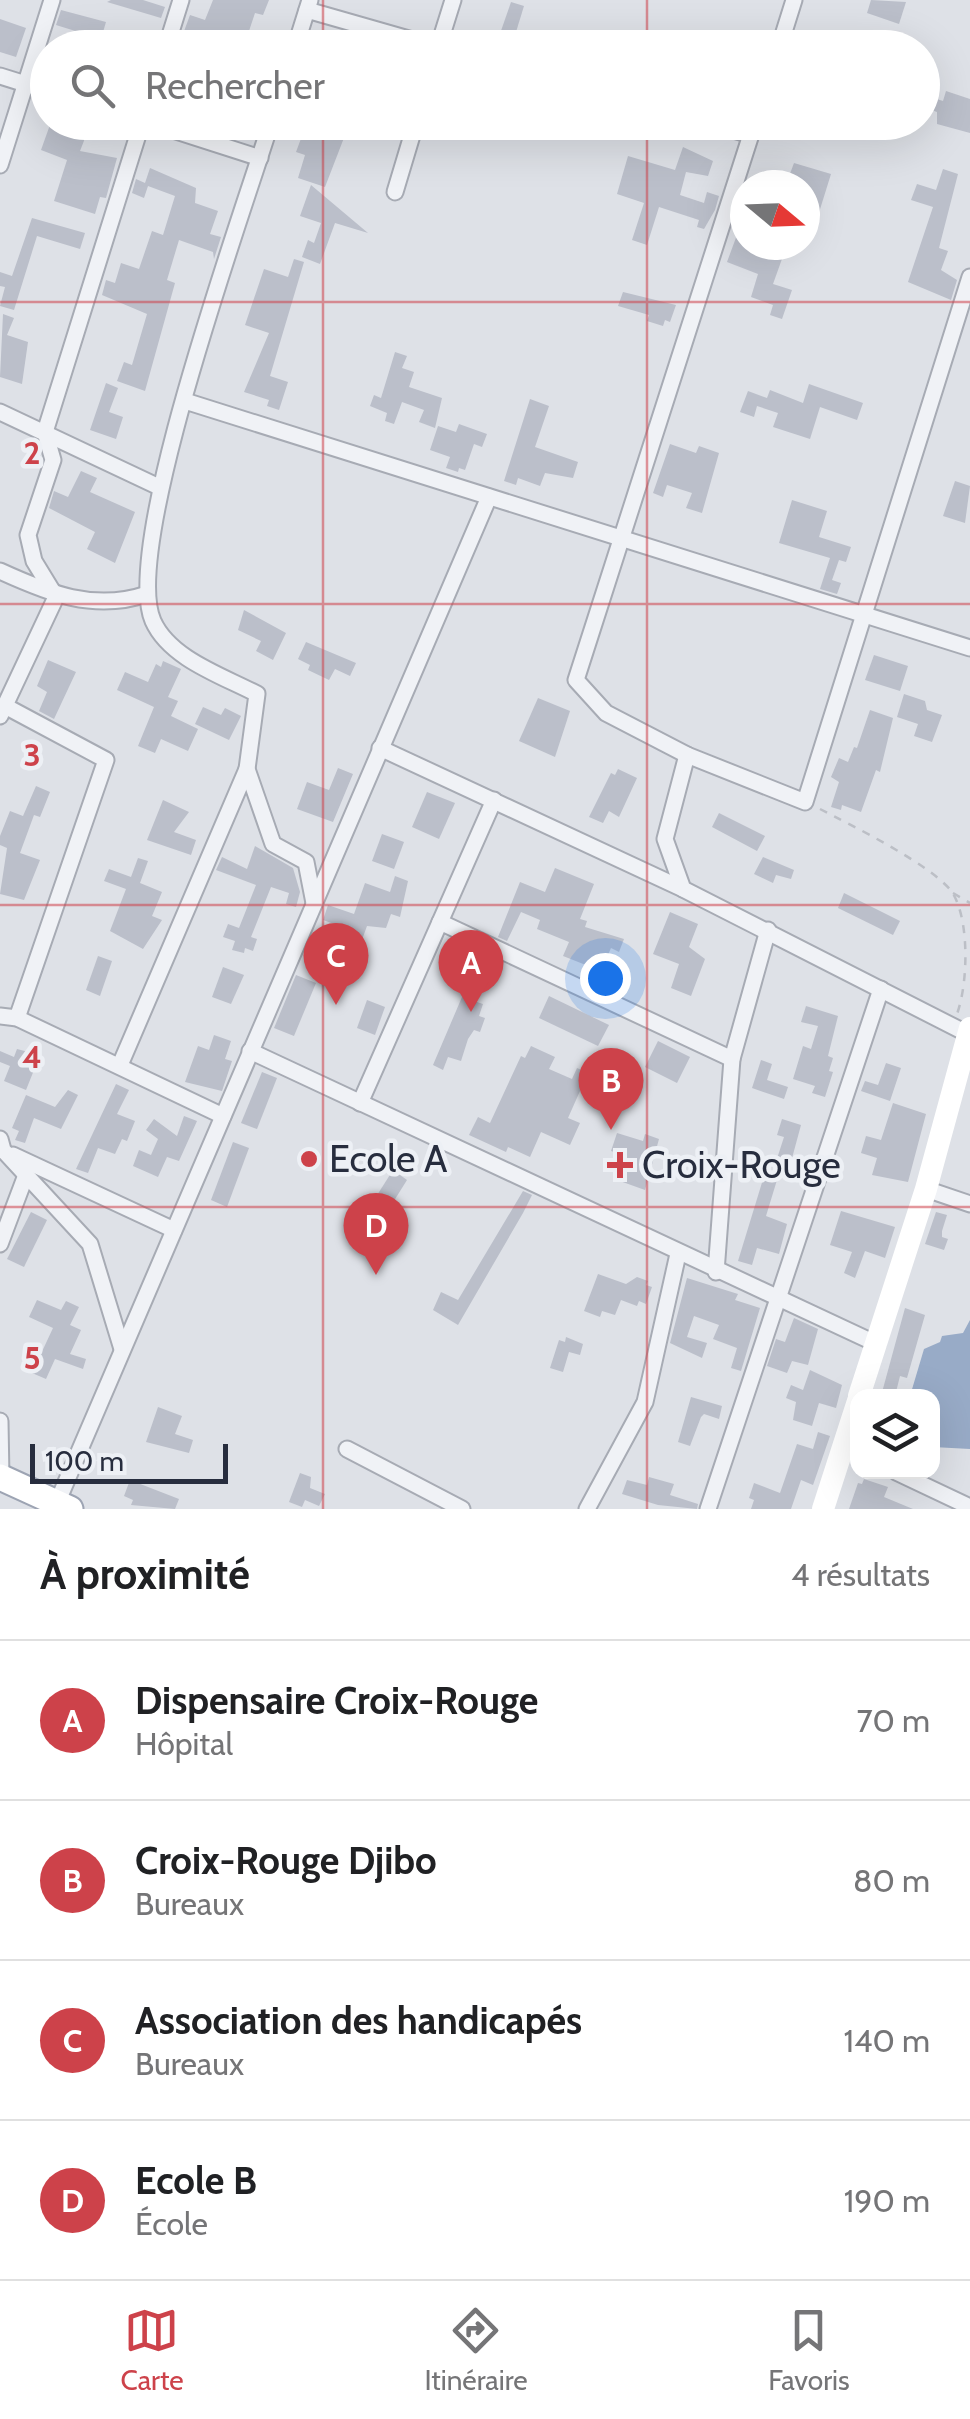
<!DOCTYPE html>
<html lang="fr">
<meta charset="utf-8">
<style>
:root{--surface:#fff;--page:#f6f6f6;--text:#202124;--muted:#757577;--line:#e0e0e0;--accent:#cd424a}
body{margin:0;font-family:Cabin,sans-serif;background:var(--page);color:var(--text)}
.controls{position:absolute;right:30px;bottom:30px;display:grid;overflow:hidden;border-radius:20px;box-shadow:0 10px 40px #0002}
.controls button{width:90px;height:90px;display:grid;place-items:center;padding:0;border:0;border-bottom:2px solid var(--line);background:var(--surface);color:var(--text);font:50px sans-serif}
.compass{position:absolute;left:730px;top:170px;width:90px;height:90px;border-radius:50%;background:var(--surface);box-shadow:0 10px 40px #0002;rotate:109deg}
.scale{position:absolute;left:30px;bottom:25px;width:198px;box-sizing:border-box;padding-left:10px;border:5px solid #272d3e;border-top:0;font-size:28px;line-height:35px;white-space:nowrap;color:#272d3e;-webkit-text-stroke:8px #edf0f5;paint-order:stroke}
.you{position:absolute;left:605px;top:978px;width:35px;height:35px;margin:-25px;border:8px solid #fff;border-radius:50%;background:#1a73e8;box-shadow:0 0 0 15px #1a73e833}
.badge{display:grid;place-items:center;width:65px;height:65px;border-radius:50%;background:var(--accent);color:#fff;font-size:32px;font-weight:700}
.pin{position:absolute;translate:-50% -82px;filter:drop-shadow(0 2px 5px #0008)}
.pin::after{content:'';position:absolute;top:52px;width:35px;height:30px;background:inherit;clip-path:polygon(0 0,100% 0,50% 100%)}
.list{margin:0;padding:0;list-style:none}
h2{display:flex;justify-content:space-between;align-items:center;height:130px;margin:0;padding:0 40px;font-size:42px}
h2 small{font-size:32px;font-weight:400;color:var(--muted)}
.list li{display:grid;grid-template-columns:65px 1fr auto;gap:30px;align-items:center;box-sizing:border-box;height:160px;padding:0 40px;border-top:2px solid var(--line)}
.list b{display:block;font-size:38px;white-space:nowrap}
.list p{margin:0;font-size:32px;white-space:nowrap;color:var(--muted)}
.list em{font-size:32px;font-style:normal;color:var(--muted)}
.icon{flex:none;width:55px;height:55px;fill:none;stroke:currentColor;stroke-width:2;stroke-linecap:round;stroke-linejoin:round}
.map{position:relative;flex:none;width:970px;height:1509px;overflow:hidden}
.search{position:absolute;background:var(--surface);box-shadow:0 10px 40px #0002;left:30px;right:30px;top:30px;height:110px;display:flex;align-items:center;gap:25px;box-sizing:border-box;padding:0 35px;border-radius:55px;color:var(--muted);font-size:38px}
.sheet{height:770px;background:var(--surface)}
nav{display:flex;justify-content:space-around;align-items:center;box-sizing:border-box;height:140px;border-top:2px solid var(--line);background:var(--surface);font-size:28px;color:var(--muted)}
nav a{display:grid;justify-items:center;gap:5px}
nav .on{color:var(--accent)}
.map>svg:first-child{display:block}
</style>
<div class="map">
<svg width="970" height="1509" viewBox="0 0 970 1509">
<rect width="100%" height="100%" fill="#dee1e7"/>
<!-- water -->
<path fill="#98abc7" d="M970 1320V1449L933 1447 932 1396H910L924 1349 940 1342 942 1336 963 1333Z"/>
<!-- building -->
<g fill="#bbbfca">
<path d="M111 0H143L165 7 161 18 107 2Z"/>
<path d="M213 0H269L263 15 255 13 245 43 229 38 225 48 179 45 190 15 205 20Z"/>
<path d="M871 0 906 2 899 24 867 13Z"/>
<path d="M511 2 524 6 516 32 511 48H495Z"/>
<path d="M61 10 106 22 101 39 56 25Z"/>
<path d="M0 19 26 28 16 57 0 52Z"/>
<path d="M946 91 970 99V133L937 124V112L923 107 927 96 943 101Z"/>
<path d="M51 122 87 133 80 151 117 158 106 198 100 197 95 214 54 201 67 160 41 150Z"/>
<path d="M331 122H368L364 136 347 130 325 187 298 178 305 155 296 152 306 125 327 133Z"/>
<path d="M683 147 713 161 708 176 686 172 680 195 704 203 707 192 719 196 715 210 704 229 697 227 699 220 659 207 647 245 632 240 644 203 617 194 628 156 675 170Z"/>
<path d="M794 163 831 174 817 219 805 215V185L788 179Z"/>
<path d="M150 168 196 188 195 203 218 211 210 234 221 237 214 259 213 252 179 240 167 280 175 283 145 391 117 381 124 362 132 365 147 314 102 295 106 280 115 283 121 263 139 269 152 231 163 235 175 196 148 186 144 198 132 193 136 179 145 183Z"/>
<path d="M943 169 958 174 939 248 948 251 941 270 957 280 951 300 908 282 933 207 911 200 917 184 936 190Z"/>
<path d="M311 185 368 233 335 223 320 264 302 257 308 240 314 243 321 223 300 216Z"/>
<path d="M744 216 745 245H787L773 284 792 290 782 319 770 315 773 305 751 297 758 274 727 262Z"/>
<path d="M32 218 85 233 80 249 37 236 14 310 0 306 5 287 0 286V272L12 276Z"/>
<path d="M294 259 304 262 270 376 288 382 279 410 267 406 269 400 244 392 269 333 245 325 264 269 288 277Z"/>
<path d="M623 292 676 305 670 322 665 320 663 326 647 321 649 315 618 306Z"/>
<path d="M3 314 14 318 7 335 28 342 22 384 0 377Z"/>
<path d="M395 352 407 356 402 368 414 372 409 387 442 398 435 428 419 422 424 410 402 402 394 424 385 421 387 413 370 406 374 395 381 398Z"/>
<path d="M106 383 118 388 109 412 123 417 116 439 90 430Z"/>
<path d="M809 384 863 403 857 420 820 407 810 439 773 427 778 413 757 406 754 417 740 412 748 391 767 398 770 390 803 403Z"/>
<path d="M530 399 549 406 535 447 578 462 573 478 545 473 540 486 518 478 516 485 504 481Z"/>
<path d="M459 424 487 434 482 447 474 444 465 470 459 468 458 472 446 468 450 457 430 450 438 426 456 432Z"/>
<path d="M670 444 696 453 699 446 719 453 702 513 686 508 692 493 667 485 663 497 653 493Z"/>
<path d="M81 471 97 478 90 492 135 512 115 563 87 549 95 532 49 508 54 491 68 497Z"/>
<path d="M955 481 970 486 965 523 943 516Z"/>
<path d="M792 500 827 511 819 537 851 547 846 562 839 560 832 580 841 583 837 594 820 589 830 558 779 543Z"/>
<path d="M244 610 286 633 273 660 256 651 261 641 238 630Z"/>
<path d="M306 642 356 663 350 676 335 669 329 680 308 670 310 665 298 659Z"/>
<path d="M874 655 908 666 900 691 865 680Z"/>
<path d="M48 660 76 672 54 719 39 711 47 692 37 686Z"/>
<path d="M163 661 181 669 168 697 178 701 171 716 198 729 188 751 161 739 155 753 138 746 154 707 117 690 125 672 148 682 156 664 161 667Z"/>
<path d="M904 694 925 701 927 710 942 715 932 742 914 736 918 724 897 717Z"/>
<path d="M538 698 570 711 555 757 519 741Z"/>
<path d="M203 707 221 715 225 708 241 716 229 740 195 724Z"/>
<path d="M870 710 893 718 880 772 876 770 861 812 842 805 841 810 831 807 839 782 831 777 839 758 848 762 854 747 857 748Z"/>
<path d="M338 768 353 774 333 822 297 809 307 782 329 790Z"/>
<path d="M618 769 637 778 619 817 609 811 603 823 589 817 611 773 615 775Z"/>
<path d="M36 786 50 792 40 817 34 815 20 853 40 860 24 900 0 894 7 848 0 845V836L10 811 23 816Z"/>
<path d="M427 792 455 803 439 839 412 827Z"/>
<path d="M163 800 189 812 174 832 196 840 191 855 147 840Z"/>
<path d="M719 813 765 836 757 851 712 827Z"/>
<path d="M382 834 404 842 394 869 372 861Z"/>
<path d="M255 846 293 868 300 892 296 907 286 904 289 893 271 887 251 937 257 939 253 951 245 948 244 953 232 950 235 941 223 937 228 924 239 928 256 885 216 870 222 857 247 869Z"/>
<path d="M763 857 794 870 791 879 776 875 773 883 754 874Z"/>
<path d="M138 858 148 861 140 883 162 892 152 916 162 920 143 949 110 931 126 889 104 881 109 869 131 877Z"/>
<path d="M555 868 594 884 580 919 587 921 585 927 624 939 619 952 611 948 601 971 563 956 569 942 537 929 540 920 521 912 507 941 498 937 520 882 545 892Z"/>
<path d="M395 876 408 881 400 917 391 914 386 928 367 926 359 948 340 940 345 928 323 920 328 905 354 914 365 883 390 892Z"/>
<path d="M844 893 900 921 893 935 838 908Z"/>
<path d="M670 912 698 924 689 947 705 959 691 996 671 988 679 964 653 954Z"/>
<path d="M98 956 112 961 100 996 86 990Z"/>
<path d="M223 967 244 975 231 1004 212 997Z"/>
<path d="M296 975 316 983 294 1036 274 1028Z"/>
<path d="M549 996 609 1025 598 1046 539 1018Z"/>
<path d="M462 997 483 1004 479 1016 485 1018 480 1032 474 1030 468 1039 461 1061 448 1057 443 1070 433 1065Z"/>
<path d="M367 1000 385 1007 375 1035 357 1028Z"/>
<path d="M806 1006 838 1016 828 1056 833 1058 829 1071 833 1072 825 1097 812 1093 815 1086 793 1079 803 1046 811 1049 818 1026 801 1022Z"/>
<path d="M214 1035 231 1041 225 1059 232 1061 222 1091 185 1082 198 1046 209 1050Z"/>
<path d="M658 1041 690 1057 677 1083 645 1067Z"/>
<path d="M531 1046 555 1057 549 1069 572 1079 577 1068 588 1073 568 1118 580 1123 570 1145 541 1132 530 1157 508 1147 506 1152 469 1135 478 1117 490 1123 521 1056 525 1058Z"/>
<path d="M17 1049 40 1055 26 1090 4 1081 10 1066 0 1062V1051L14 1057Z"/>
<path d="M761 1060 772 1064 767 1080 788 1087 784 1099 752 1088Z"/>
<path d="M886 1063 901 1068 890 1101 861 1091 865 1081 878 1085Z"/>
<path d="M262 1072 277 1078 257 1129 241 1123Z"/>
<path d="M116 1084 129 1090 117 1114 135 1121 127 1141 122 1139 115 1154 98 1148 88 1173 76 1169Z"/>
<path d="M68 1090 78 1095 61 1129 34 1118 25 1143 15 1140 19 1131 12 1128 26 1095 55 1107Z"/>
<path d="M893 1103 926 1114 908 1182 872 1175 877 1158 861 1153 866 1136 881 1140Z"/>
<path d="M184 1116 197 1121 179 1161 167 1157 158 1177 133 1166 139 1150 151 1155 158 1139 146 1130 154 1119 177 1136Z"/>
<path d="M782 1119 801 1125 788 1173 774 1168 784 1137 777 1135Z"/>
<path d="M617 1133 643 1141 645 1134 659 1139 645 1190 617 1180 626 1156 611 1151Z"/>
<path d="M233 1142 249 1148 227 1207 211 1200Z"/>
<path d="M393 1170 407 1180 382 1220 367 1211Z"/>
<path d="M764 1176 777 1180 766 1216 787 1224 779 1254 757 1248 752 1265 738 1261Z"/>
<path d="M523 1191 532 1195 523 1213 458 1325 433 1310 441 1292 458 1300Z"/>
<path d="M841 1211 895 1227 885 1258 865 1251 855 1278 844 1273 852 1252 830 1245Z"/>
<path d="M31 1212 47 1220 24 1267 7 1259Z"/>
<path d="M936 1212 947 1215 942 1231V1237L948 1239 944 1250 925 1244Z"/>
<path d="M598 1274 626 1284 637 1277 648 1281 646 1285 652 1287 646 1304 639 1301 637 1306 621 1300 615 1315 602 1311 600 1317 584 1311Z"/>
<path d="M687 1278 738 1294 735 1300 760 1308 741 1371 731 1368 737 1348 713 1339 719 1325 694 1316 687 1337 707 1343 702 1358 670 1343Z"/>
<path d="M37 1300 61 1310 66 1301 79 1307 70 1325 81 1330 70 1354 86 1359 83 1369 55 1359 46 1379 32 1373 53 1328 29 1317Z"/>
<path d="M905 1308 925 1315 907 1378 900 1376 895 1396H881Z"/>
<path d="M794 1318 818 1329 808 1365 792 1361 787 1373 767 1366 776 1339 785 1342Z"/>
<path d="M566 1337 583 1344 580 1355 569 1352 563 1372 550 1368 559 1340 565 1342Z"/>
<path d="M810 1370 842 1385 836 1408 819 1403 812 1426 793 1420 796 1402 786 1398 791 1385 803 1390Z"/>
<path d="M691 1397 722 1406 719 1419 704 1414 701 1417 690 1446 678 1442Z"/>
<path d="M158 1407 182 1416 175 1434 193 1440 189 1453 146 1442Z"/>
<path d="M818 1432 830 1436 813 1485 801 1480 791 1509H751L754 1500 749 1498 754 1483 780 1493 797 1444 813 1449Z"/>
<path d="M300 1473 311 1477 310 1488 325 1494 319 1506 305 1500 302 1507 289 1502Z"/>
<path d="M649 1477 674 1484 670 1495 698 1504 697 1509 658 1505 622 1494 627 1480 647 1485Z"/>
<path d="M864 1479 888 1487 884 1497 913 1509H849L858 1483 862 1484Z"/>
<path d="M130 1480 179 1499 175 1509 131 1505 133 1500 124 1496Z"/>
</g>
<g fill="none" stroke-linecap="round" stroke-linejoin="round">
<!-- minor casing -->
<g stroke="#a7abb4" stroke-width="19">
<g id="minor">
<path d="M307 10 440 48"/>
<path d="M166 48 181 0"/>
<path d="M295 48 310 0"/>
<path d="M438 48 453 0"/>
<path d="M779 48 794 0"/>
<path d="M0 76 48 91"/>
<path d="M148 122 260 158"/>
<path d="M271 122C243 213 121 548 153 621 170 659 223 676 257 694L247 769 273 844 306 862 314 903"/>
<path d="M706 122 751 135"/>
<path d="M755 122 576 680 606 713 687 755 665 839 683 889 968 1034"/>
<path d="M0 165 52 0"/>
<path d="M395 192 416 122"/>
<path d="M185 401 970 648"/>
<path d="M0 412 159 487"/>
<path d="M0 571C48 593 94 612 147 594"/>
<path d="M56 597 34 561 28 535 53 460 45 432 142 122"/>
<path d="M5 706 106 760 17 1018"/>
<path d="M0 716 56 597"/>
<path d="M380 748 683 889"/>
<path d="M687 755 805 802 970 277"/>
<path d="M440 922 732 1059"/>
<path d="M0 1016 17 1018 223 1116"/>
<path d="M250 1051 877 1344"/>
<path d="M120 1065 247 769"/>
<path d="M360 1103 494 800"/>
<path d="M0 1139 3 1150 90 1244 122 1349"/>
<path d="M13 1155 174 1230"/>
<path d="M926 1189 970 1204"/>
<path d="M0 1244 26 1175"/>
<path d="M716 1272 732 1059 768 930"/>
<path d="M0 1421 1 1478"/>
<path d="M347 1449 462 1509"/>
<path d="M896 1472 970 1507"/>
<path d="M57 1503 489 497"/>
<path d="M587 1509 645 1402 678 1254"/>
<path d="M708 1509 881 989"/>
</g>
</g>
<!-- primary casing -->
<g stroke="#9da4b3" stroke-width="29">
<path id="primary" d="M0 1477 70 1509"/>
</g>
<!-- path -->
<g stroke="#bcbfc6" stroke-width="2.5" stroke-dasharray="8 8" stroke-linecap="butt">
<path d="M820 809C851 825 932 865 952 892 970 920 968 984 957 1014"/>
<path d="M953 893 970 903"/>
</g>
<!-- minor -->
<use href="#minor" stroke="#f0f2f6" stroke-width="15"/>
<!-- secondary -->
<g stroke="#fff" stroke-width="22">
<path d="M859 1396 926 1189 970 1028"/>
<path d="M823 1509 858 1401"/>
</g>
<!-- primary -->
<use href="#primary" stroke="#fff" stroke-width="25"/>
</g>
<!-- grid -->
<path fill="none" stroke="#cd424a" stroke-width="2.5" stroke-opacity="0.55" d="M323 0V48M647 0V48M323 122V1509M647 122V1509M0 302H970M0 604H970M0 905H970M0 1207H970"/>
<!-- markers -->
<g fill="#cd424a" stroke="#edf0f5" stroke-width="4">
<circle cx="309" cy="1159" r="10"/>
<path d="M615 1150h10v10h10v10h-10v10h-10v-10h-10v-10h10z"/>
</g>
<g text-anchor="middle" stroke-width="9" stroke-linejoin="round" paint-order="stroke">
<!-- poi labels -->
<g font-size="38" fill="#272d3e" stroke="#edf0f5" text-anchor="start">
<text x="329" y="1172">Ecole A</text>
<text x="642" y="1178">Croix-Rouge</text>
</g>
</g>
<g font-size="32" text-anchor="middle" font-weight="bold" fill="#cd424a" stroke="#edf0f5" stroke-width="9" stroke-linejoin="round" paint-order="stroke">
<text x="32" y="464">2</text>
<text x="32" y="766">3</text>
<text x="32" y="1068">4</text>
<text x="32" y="1369">5</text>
</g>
</svg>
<div class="controls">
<button><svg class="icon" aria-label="layers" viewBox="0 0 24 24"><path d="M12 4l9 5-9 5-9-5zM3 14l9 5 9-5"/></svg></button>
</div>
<svg class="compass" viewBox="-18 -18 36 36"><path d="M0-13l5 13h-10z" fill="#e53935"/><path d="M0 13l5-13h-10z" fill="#757577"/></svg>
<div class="scale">100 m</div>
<div class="you"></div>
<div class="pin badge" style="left:471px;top:1012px">A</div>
<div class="pin badge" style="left:611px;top:1130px">B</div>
<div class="pin badge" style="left:336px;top:1005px">C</div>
<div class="pin badge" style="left:376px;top:1275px">D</div>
<div class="search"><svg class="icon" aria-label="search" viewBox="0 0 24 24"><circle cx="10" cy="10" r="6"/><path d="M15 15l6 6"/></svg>Rechercher</div>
</div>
<section class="sheet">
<h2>À proximité<small>4 résultats</small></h2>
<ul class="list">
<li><span class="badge">A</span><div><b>Dispensaire Croix-Rouge</b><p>Hôpital</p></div><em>70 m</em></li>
<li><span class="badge">B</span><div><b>Croix-Rouge Djibo</b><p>Bureaux</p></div><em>80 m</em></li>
<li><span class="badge">C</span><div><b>Association des handicapés</b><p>Bureaux</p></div><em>140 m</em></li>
<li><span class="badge">D</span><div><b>Ecole B</b><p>École</p></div><em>190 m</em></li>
</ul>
</section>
<nav>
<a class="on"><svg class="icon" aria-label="map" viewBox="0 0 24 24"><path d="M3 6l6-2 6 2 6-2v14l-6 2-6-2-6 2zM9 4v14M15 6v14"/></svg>Carte</a>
<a><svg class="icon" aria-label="directions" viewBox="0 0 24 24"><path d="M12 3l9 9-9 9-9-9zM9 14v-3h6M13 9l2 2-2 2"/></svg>Itinéraire</a>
<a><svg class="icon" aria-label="saved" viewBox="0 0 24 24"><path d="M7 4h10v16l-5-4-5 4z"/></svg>Favoris</a>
</nav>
